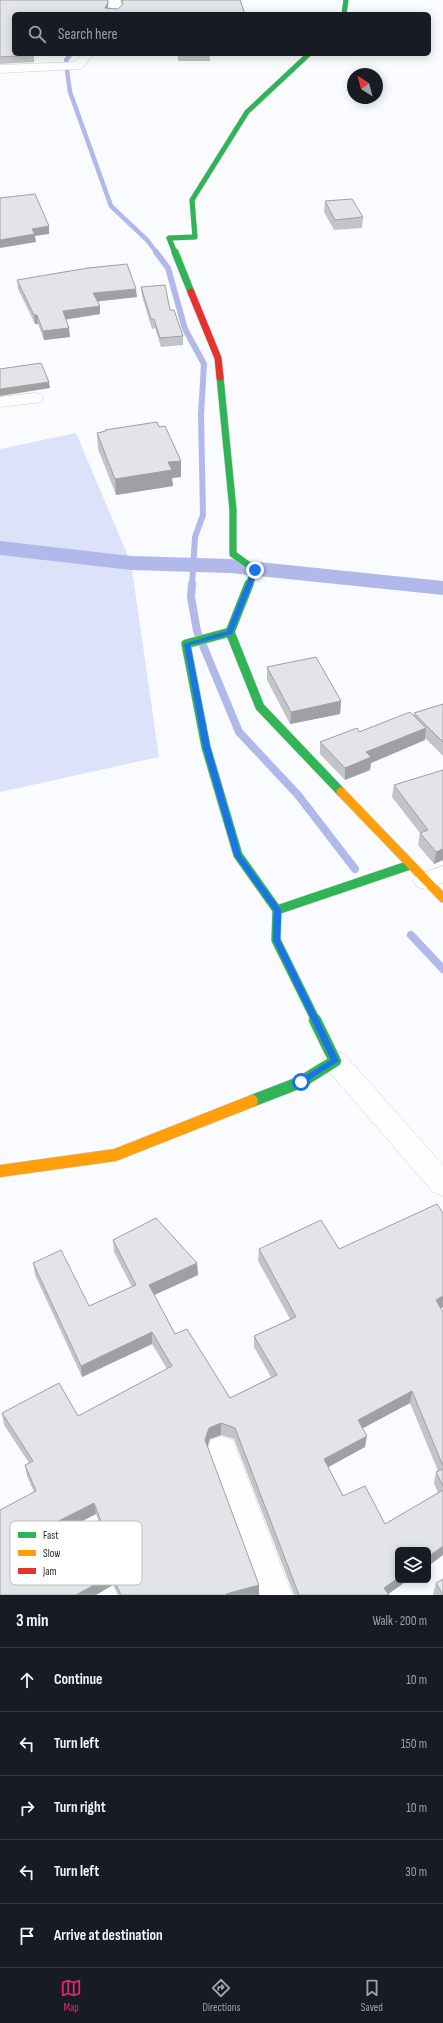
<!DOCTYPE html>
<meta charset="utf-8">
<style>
:root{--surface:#171b24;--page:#242831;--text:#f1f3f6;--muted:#9ea1a6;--line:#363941;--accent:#db2777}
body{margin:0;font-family:"Sofia Sans Condensed",sans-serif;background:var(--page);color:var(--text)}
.controls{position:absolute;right:12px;bottom:12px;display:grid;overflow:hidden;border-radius:6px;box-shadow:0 2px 10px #0003}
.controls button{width:36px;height:36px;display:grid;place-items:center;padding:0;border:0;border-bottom:1px solid var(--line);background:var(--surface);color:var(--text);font:20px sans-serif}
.compass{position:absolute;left:347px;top:68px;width:36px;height:36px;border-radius:50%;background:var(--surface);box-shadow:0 2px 10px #0003;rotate:324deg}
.stop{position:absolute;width:12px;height:12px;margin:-9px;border:3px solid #1a73e8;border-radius:50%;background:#fff}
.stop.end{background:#1a73e8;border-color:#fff;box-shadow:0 1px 4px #0008}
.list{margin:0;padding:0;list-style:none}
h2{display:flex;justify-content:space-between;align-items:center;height:52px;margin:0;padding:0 16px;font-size:17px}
h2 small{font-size:13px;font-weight:400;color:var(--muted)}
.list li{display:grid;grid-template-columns:26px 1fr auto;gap:12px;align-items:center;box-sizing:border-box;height:64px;padding:0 16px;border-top:1px solid var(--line)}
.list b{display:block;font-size:15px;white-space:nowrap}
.list em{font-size:13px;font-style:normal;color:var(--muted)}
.icon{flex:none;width:22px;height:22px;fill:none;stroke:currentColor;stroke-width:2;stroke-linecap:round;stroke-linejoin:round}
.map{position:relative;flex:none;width:443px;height:1595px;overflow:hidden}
.search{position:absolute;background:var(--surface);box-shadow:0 2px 10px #0003;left:12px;right:12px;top:12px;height:44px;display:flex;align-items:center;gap:10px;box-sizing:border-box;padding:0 14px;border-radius:6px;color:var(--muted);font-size:15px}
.sheet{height:372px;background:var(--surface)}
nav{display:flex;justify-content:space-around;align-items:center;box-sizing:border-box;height:56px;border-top:1px solid var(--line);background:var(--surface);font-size:11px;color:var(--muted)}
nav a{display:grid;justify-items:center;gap:2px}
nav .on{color:var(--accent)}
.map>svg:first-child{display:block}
</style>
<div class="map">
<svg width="443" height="1595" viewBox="0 0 443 1595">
<rect width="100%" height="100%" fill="#fafbfe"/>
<!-- green -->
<path fill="#dde2fb" d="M76 433 131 563 159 757 0 792V449Z"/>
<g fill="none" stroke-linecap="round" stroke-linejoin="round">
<!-- stream-far2 -->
<g stroke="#b0b9ea" stroke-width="4.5">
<path d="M67 64 66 60 71 54"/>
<path d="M67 70 70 92 111 206 147 240 157 253"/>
</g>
<!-- stream-far1 -->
<path stroke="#b0b9ea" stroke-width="6" d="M156 252 168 268 185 329 204 364 201 415 203 515 195 537 192 585"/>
<!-- stream -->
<g stroke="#b0b9ea" stroke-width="8">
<path d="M192 584 191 597 197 631 239 732 298 795 355 869"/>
<path d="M411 935 443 969"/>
</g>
<!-- canal -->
<path fill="#b0b9ea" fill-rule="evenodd" d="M0 541 131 556 230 559 443 581V595L230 573 131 570 0 555Z"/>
<!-- street casing -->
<g stroke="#cdced1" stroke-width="1">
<g id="street">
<path d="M108 0H120L122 10 118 14H106L110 9Z"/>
<path d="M82 54H94L82 68 78 69 0 73V65L75 62Z"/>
<path d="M35 393 41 394 43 398 41 402 0 407V397Z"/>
<path d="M443 866V883L425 889 417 887 413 881 417 875Z"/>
<path d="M335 1051 344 1054 443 1165V1196L433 1192 326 1068 322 1061 326 1054Z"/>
<path d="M222 1436 233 1440 292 1595H260L207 1451 211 1440Z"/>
</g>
</g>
<!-- fast-far3 casing -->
<g stroke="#cdced1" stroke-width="5.5">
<g id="fast-far3">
<path d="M344 14 346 0"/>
<path d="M175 253 169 238 195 237 192 200 247 112 309 54"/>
</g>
</g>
<!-- fast-far2 casing -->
<g stroke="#cdced1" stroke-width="8">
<g id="fast-far2">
<path d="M175 252 191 292"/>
<path d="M220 377 233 510V554L255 570 249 585"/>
</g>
</g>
<!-- fast-far1 casing -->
<g stroke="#cdced1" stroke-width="10">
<g id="fast-far1">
<path d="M249 584 230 632 260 707 341 792"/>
<path d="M230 632 186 644 206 747 238 855 277 910"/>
<path d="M316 1021 276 940 277 910 410 865"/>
</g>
</g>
<!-- fast casing -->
<g stroke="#cdced1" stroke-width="13">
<path id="fast" d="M252 1101 301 1082 335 1061 315 1020"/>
</g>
<!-- slow-far1 casing -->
<g stroke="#cdced1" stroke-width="10">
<path id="slow-far1" d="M341 792 443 898"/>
</g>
<!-- slow casing -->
<g stroke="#cdced1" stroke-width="13">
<path id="slow" d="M0 1171 115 1155 252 1101"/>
</g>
<!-- jam casing -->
<g stroke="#cdced1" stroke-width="8">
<path id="jam" d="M191 292 218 358 220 377"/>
</g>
<!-- street -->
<use href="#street" fill="#fefeff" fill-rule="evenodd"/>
<!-- fast-far3 -->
<use href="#fast-far3" stroke="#30b455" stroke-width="5"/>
<!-- fast-far2 -->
<use href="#fast-far2" stroke="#30b455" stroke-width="7"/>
<!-- fast-far1 -->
<use href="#fast-far1" stroke="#30b455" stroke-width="9"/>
<!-- fast -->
<use href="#fast" stroke="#30b455" stroke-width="12"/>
<!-- slow-far1 -->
<use href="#slow-far1" stroke="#ff9f0a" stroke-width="9"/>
<!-- slow -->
<use href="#slow" stroke="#ff9f0a" stroke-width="12"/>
<!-- jam -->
<use href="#jam" stroke="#e5322d" stroke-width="7"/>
</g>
<!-- wall -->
<g fill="#c3c4c8" fill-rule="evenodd">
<path d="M0 0 118 9 122 5 121 0H240L245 14H14V54H37V56H34V62L0 64Z"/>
<path d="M178 54H215V56H210V61H178Z"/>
<path d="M325 201 363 217 362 228 334 230 324 212Z"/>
<path d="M17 280 137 297 97 301 100 314 66 319 70 337 44 340 38 324H35L18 289Z"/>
<path d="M141 287 170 310 183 336V345L161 347 155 328 152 329 142 296Z"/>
<path d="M105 430 181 477 172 478 173 486 116 495 98 449 97 433 105 432Z"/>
<path d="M267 667 341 701 340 714 290 724 267 680Z"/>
<path d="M443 704V756L425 738V740L371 763 370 770 345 780 320 754V742L359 732 414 716V713Z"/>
<path d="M443 770V860L434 864 418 845 420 833 392 797 394 785Z"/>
<path d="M443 1213V1307L441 1308 443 1312V1555L428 1566V1550L408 1580 388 1594 389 1595H294L234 1439 221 1435 210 1439 207 1446 259 1595H118L113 1585 0 1595 34 1492 27 1476 25 1465 29 1463 4 1425 2 1413 78 1416 167 1369 152 1344 82 1377 35 1275 33 1263 89 1306 132 1287 114 1252 113 1240 197 1263 198 1275 154 1295 175 1334 230 1398 271 1377 254 1347V1336L290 1319 258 1261 259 1249H339ZM410 1403 438 1471 436 1472 434 1483 438 1493 385 1524 343 1496 328 1467 365 1447 362 1428ZM96 1514 108 1546 58 1573 43 1541Z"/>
<path d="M436 1583 443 1595H434L433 1594Z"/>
</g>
<!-- shaded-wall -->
<g fill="#9fa0a2">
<path d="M108 2V9L105 8Z"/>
<path d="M49 226V234L35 236 36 242 0 248V240L32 229Z"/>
<path d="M136 289 137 297 93 302V293Z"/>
<path d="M100 306V314L63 320V311Z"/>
<path d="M34 315H37L38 324H35Z"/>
<path d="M69 328 70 337 44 340 43 331Z"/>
<path d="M49 382 50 388 0 396V389Z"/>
<path d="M181 461V477L172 478 173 486 116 495 115 479 168 462Z"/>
<path d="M341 701 340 714 290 724 291 712Z"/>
<path d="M426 728 425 740 371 763 370 770 345 780V768L366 752Z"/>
<path d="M443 849V860L434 864 436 852Z"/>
<path d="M197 1263 198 1275 150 1297 149 1285Z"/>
<path d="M443 1296V1307L433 1312 436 1300Z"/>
<path d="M152 1332V1344L82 1377 81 1366Z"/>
<path d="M412 1391 410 1403 356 1432 358 1420Z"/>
<path d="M221 1423V1435L210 1439 206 1452 205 1440 209 1428Z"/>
<path d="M367 1436 365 1447 323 1470 324 1459Z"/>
<path d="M94 1503 96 1514 41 1542 39 1531Z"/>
<path d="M443 1546V1555L428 1566V1557Z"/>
<path d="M112 1575 113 1585 96 1595H76Z"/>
<path d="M398 1578V1580H408L387 1595 384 1588Z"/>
<path d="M259 1585V1595H226V1594Z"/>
</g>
<!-- building -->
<g fill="#e3e4e8" stroke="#9fa0a2" fill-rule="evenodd">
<path d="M0 0H108V2L105 8 118 9 123 4 122 0H240L245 14H14V54H33V55L0 57Z"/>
<path d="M35 194 49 226 32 229 35 234 0 240V198Z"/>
<path d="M352 199 363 217 335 220 325 201Z"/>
<path d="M127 264 136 289 93 293 100 306 63 311 69 328 43 331 37 315H34L17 280 88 268Z"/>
<path d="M165 285 170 310H174L183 336 160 338 154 319H151L141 287Z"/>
<path d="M41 363 49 382 0 389V369Z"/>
<path d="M157 422 159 427 165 426 181 461 168 462 172 470 115 479 97 433 106 431 105 430Z"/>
<path d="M316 657 341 701 291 712 267 667Z"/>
<path d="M443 704V742L414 713Z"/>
<path d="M410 712 426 728 366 752 371 757 345 768 320 742 357 728 359 732Z"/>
<path d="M443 770V849L436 852 420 833 428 830 394 785Z"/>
<path d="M437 1204 443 1213V1296L436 1300 443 1312V1466L412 1391 358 1420 367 1436 324 1459 343 1496 365 1486 385 1524 443 1490V1546L428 1557V1550H398V1578L384 1588 389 1595H299L235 1428 221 1423 209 1428 205 1440 259 1585 226 1594 227 1595H121L112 1575 76 1595H0V1510L36 1491 25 1465 33 1461 2 1413 59 1383 78 1416 172 1366 152 1332 81 1366 33 1263 61 1250 89 1306 136 1285 113 1240 156 1218 197 1263 149 1285 175 1334 187 1329 230 1398 277 1375 254 1336 296 1317 259 1249 321 1220 339 1249ZM94 1503 110 1545 58 1573 39 1531Z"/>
<path d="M443 1469V1486L436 1472Z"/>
<path d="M443 1579V1595L436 1583Z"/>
</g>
<!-- route -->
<path fill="#1a73e8" d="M255 569 258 570 232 634 190 645 210 747 241 855 281 910 280 940 339 1061 301 1085 298 1084V1080L331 1060 273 940 274 911 234 855 203 747 184 644 227 631 252 570Z"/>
<!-- legend -->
<rect x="10" y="1521" width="132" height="64" rx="6" fill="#fff" stroke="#bebec0" stroke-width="1"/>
<rect x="18" y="1532" width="18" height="6" fill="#30b455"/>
<rect x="18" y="1550" width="18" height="6" fill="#ff9f0a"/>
<rect x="18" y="1568" width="18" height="6" fill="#e5322d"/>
<g font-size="11" fill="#28282c">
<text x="43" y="1539">Fast</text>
<text x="43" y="1557">Slow</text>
<text x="43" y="1575">Jam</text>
</g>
</svg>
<div class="controls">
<button><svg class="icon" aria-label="layers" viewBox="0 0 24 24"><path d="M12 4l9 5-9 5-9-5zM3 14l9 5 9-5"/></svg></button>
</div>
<svg class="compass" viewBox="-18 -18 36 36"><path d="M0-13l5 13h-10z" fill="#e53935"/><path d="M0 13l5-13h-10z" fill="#9ea1a6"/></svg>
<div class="stop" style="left:301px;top:1082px"></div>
<div class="stop end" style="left:255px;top:570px"></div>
<div class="search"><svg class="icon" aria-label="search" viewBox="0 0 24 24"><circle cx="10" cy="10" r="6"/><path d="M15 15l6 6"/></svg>Search here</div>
</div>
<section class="sheet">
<h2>3 min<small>Walk · 200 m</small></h2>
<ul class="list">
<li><svg class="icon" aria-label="ahead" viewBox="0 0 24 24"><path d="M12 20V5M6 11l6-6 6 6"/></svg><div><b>Continue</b></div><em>10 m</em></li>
<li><svg class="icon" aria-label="left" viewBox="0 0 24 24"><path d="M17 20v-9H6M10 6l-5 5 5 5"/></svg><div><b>Turn left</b></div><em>150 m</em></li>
<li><svg class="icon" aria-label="right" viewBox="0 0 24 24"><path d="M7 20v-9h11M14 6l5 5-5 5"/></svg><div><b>Turn right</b></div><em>10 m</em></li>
<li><svg class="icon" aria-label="left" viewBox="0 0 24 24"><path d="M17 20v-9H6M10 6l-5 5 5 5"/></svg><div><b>Turn left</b></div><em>30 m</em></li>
<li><svg class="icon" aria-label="arrive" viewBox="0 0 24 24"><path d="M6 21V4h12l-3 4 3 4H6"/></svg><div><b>Arrive at destination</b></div></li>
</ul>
</section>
<nav>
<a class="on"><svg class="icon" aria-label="map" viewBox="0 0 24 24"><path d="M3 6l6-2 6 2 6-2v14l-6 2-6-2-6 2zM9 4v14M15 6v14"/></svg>Map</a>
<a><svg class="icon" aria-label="directions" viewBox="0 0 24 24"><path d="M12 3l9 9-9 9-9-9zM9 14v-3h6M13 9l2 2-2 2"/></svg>Directions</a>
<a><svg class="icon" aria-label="saved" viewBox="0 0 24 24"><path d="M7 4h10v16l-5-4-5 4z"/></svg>Saved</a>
</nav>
